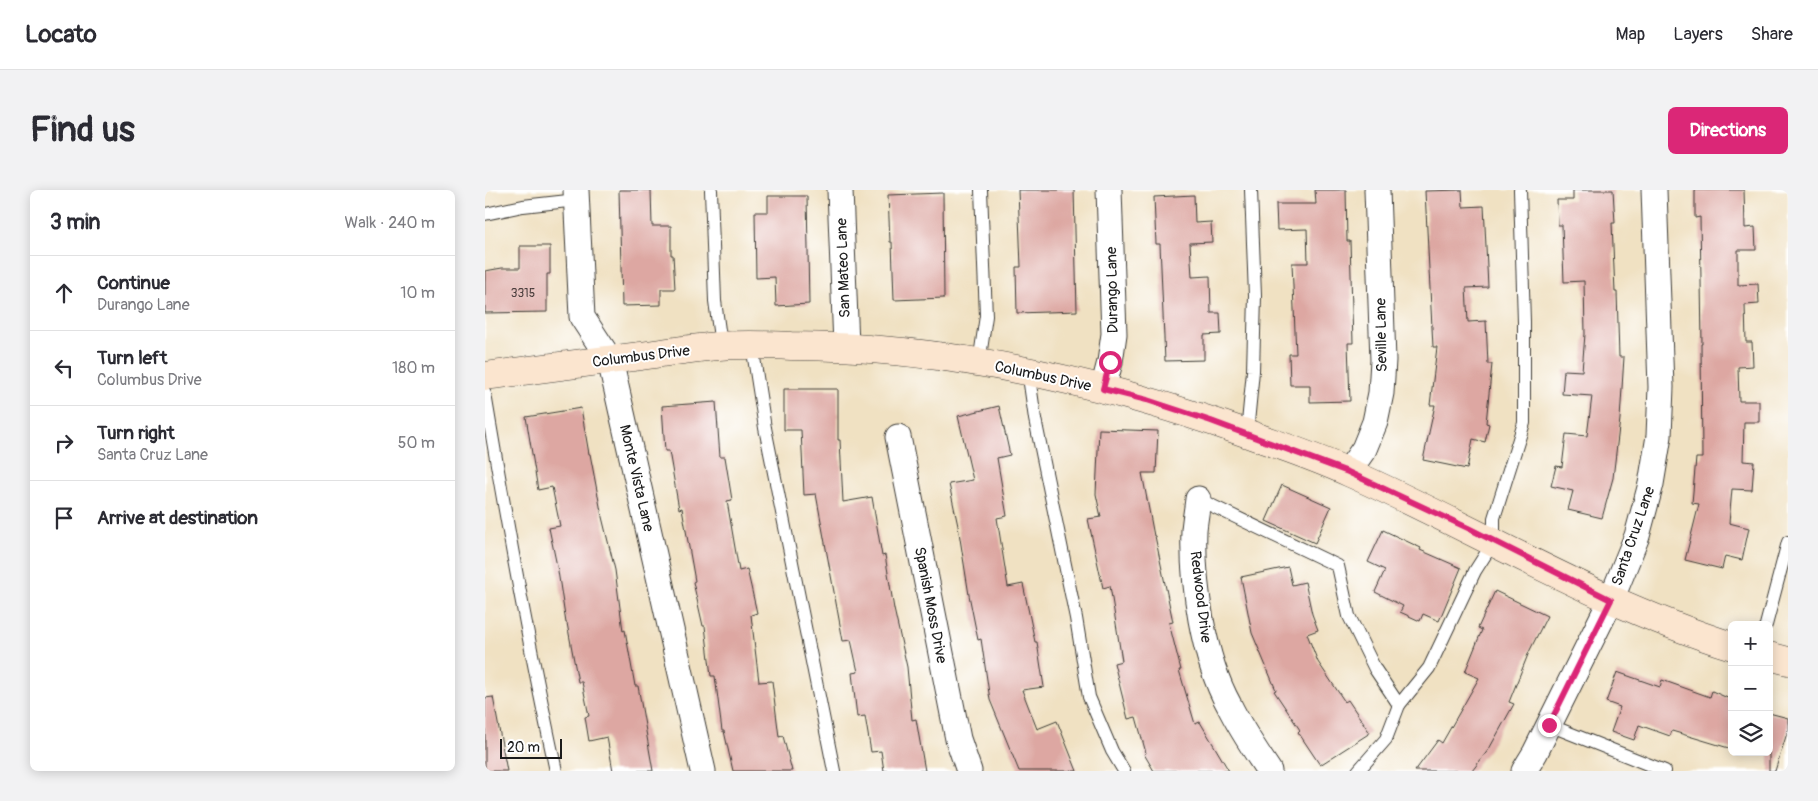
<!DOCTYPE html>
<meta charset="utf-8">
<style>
:root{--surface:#fff;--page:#f2f2f3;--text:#2b2b33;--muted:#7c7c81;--line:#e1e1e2;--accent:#db2777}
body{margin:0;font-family:Pangolin,sans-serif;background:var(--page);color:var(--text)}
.controls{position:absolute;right:15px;bottom:15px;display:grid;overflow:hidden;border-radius:8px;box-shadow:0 2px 12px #0003}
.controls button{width:45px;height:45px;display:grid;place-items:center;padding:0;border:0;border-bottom:1px solid var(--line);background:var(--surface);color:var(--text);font:25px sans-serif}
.scale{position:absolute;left:15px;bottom:12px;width:62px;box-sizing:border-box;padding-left:5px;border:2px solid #1c1c1c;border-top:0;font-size:14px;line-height:18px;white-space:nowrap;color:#1c1c1c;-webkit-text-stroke:4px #fff;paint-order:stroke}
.stop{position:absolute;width:15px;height:15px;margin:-11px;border:4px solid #db2777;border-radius:50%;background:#fff}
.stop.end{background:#db2777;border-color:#fff;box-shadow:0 1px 5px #0008}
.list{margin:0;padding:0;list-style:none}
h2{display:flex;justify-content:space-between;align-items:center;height:65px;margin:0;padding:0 20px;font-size:21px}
h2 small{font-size:16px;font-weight:400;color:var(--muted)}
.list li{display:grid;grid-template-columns:32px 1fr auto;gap:15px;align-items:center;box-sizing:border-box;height:75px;padding:0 20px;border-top:1px solid var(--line)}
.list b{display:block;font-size:19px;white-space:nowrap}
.list p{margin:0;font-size:16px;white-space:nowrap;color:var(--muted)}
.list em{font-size:16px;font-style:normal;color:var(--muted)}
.icon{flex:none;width:28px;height:28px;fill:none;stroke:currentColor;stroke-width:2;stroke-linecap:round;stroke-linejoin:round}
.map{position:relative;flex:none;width:1303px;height:581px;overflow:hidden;border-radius:8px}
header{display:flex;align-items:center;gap:30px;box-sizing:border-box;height:70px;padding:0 25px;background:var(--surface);border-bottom:1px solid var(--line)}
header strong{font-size:24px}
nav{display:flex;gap:28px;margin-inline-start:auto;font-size:18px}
.intro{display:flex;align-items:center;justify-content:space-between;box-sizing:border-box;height:120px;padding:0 30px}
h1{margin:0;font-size:35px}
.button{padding:12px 22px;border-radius:8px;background:var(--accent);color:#fff;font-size:18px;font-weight:700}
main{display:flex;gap:30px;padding:0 30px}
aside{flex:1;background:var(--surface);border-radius:8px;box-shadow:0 2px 12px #0003}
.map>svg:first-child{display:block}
</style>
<header>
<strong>Locato</strong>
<nav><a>Map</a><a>Layers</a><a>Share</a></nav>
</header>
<div class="intro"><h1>Find us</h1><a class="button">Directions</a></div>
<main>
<aside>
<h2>3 min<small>Walk · 240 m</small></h2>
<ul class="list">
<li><svg class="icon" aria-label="ahead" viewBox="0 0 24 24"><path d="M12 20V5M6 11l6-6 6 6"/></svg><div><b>Continue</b><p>Durango Lane</p></div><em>10 m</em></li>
<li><svg class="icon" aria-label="left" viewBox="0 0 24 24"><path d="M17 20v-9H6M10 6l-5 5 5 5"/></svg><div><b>Turn left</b><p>Columbus Drive</p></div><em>180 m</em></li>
<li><svg class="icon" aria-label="right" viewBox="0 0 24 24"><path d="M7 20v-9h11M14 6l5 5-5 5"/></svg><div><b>Turn right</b><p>Santa Cruz Lane</p></div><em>50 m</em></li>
<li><svg class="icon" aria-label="arrive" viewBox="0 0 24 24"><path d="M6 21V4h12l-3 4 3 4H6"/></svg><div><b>Arrive at destination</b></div></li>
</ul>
</aside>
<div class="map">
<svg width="1303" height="581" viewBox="0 0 1303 581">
<rect width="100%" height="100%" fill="#fff"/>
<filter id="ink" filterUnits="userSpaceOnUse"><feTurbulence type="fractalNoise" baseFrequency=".02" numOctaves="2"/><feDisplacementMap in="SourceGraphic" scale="10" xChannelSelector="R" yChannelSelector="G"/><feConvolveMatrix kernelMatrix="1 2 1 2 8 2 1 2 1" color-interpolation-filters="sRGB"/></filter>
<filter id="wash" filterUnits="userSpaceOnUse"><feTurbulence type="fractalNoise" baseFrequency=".0096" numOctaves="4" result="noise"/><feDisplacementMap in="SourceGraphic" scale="20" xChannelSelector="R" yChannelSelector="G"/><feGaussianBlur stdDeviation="1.12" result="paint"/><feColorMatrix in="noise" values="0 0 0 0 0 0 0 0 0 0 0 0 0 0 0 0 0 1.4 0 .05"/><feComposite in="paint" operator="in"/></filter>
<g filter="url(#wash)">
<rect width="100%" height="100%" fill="#f0e1c2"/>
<g id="blocks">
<!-- building -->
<g fill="#dda7a2">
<path d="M134 0H166L167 36H186V65H188L190 99H176V115L137 116Z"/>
<path d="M533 0H589L592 121 532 123 531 77H536Z"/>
<path d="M830 0H861L862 51H865L868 153H863L865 211 825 212V195H805L804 164H811L807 73H823L822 39 792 40 791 14H831Z"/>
<path d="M977 0 978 17 999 16 1003 97 981 98 983 132 1001 131 1003 174H1007L1001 233 1004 234 1000 252 988 249 982 279 938 270 950 215H945L952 157H948L940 1Z"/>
<path d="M1088 0H1128L1130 33H1127L1130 102H1132L1134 167H1139L1135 229 1128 288 1117 328 1083 320 1088 301 1066 296 1071 276 1077 277 1081 244 1102 246 1107 206 1077 204 1079 180 1097 181 1100 144 1099 91 1079 92 1077 35H1073L1072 10H1088Z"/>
<path d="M1210 0H1259L1260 38 1270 37 1271 60H1253V95L1273 94 1274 114 1260 115 1261 152H1267L1268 176 1253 177 1254 211H1274V232H1259L1258 271 1269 272 1267 300 1247 299 1244 333 1264 338 1257 370 1240 366 1237 379 1200 370 1214 314 1207 313 1211 268H1217L1216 154H1217L1215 27 1210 28Z"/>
<path d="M458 3 459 108 409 110 407 52H405L403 5Z"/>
<path d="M709 5 710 33 726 32 727 52 705 53 707 87 725 86 726 123H735L736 144 719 145V170L680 171 675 54H671L669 7Z"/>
<path d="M283 6H322L324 114 291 116 290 87 271 88 270 22H283Z"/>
<path d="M35 56H65V84H62V122L0 123V81L17 78H35Z"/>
<path d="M299 199H353V250H355L358 312 387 307 397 366 400 365 409 419 422 477 427 530 431 529 440 581H399L396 561 386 562 380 526 372 527 367 483 373 482 366 450 358 451 331 304 319 305 316 240H299Z"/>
<path d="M231 212 235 267H240L247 310 242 311 254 381 262 379 272 423 266 425 274 492 287 491 294 547 298 546 307 581H248L239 541H237L230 486H226L220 436H218L208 392 210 391 197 318 194 319 184 261H180L177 216Z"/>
<path d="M514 216 525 265 512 268 522 326 512 328 523 397 538 394 550 452H552L559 497 537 500 552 539 572 531 592 581H534L505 510 496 449 493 450 484 405 473 336 464 294 488 290 473 226Z"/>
<path d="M96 218 104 264H105L117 327 130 380 138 441 140 440 150 496H153L168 581H128L122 547 104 551 100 527 104 526 97 492H93L82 433H81L73 381 64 338 75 336 67 297 53 300 41 227Z"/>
<path d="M614 239 673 241 671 283H657L669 346H670L688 432 684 433 696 480H694L710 534 715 532 744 581H669L659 564 661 563 651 527 643 529 629 473 637 471 625 396 618 398 603 329 616 327 611 304Z"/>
<path d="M797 295 846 317 830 353 781 331Z"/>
<path d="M898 340 936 358 935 360 976 378 954 431 938 424 935 431 915 422 918 416 890 402 900 380 883 372Z"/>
<path d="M803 377 807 395 820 392 827 424 833 440 822 444 833 472 860 512 863 510 885 543 835 575 813 542 815 540 789 501 791 500 767 443 756 387Z"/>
<path d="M1010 401 1062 426 1044 462 1024 512 1029 514 1004 559 987 581H930L953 550 957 553 994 488 980 482 997 440 993 438Z"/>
<path d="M1132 482 1175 497 1177 490 1225 507 1227 501 1247 510V559L1187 541 1185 546 1154 535 1149 550 1126 542 1135 517 1121 512Z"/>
<path d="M8 507 22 581H0V508Z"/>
<path d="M1284 523 1303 528V540L1290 581H1284Z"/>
</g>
</g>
</g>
<g filter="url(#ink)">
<use href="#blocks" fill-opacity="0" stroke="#3c3a35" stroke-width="1"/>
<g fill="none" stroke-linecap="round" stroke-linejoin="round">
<!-- lane casing -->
<g stroke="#3c3a35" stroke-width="14">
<g id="lane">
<path d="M226 0 230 111 236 155"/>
<path d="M0 24 38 16 92 10"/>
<path d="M267 155 280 238 349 581"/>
<path d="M494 173 501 126 496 0"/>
<path d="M543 180 550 229 591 428 604 507 627 561 639 581"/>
<path d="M0 204C21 330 44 456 71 581"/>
<path d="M762 243 768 181 770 106 766 0"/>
<path d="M713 309 853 376 864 426 890 479 914 515 901 549 873 581"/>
<path d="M1281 435 1303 352"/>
<path d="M914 515 944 478 990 381 1009 351V328L1039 233V132L1035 0"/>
<path d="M1064 535 1180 581"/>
</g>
</g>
<!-- street casing -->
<g stroke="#3c3a35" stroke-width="27">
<g id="street">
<path d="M91 0 97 127 125 170 218 581"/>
<path d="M355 0 361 156"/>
<path d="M618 199 625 172 629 144 624 0"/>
<path d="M413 247 473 549 484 581"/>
<path d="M863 282 879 259 890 232 896 203 898 170 892 0"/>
<path d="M713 309C712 319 710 329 709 340 707 393 718 468 744 515 755 538 770 560 784 581"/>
<path d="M1039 581 1050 563 1126 410 1152 346 1166 294 1174 246 1176 197 1169 0"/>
</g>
</g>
<!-- secondary casing -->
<g stroke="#3c3a35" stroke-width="29">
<g id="secondary">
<path d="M0 186C52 179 104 172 156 166 182 162 208 158 234 156 258 154 282 155 306 156 462 156 615 191 761 243 796 256 831 267 865 283 991 339 1115 415 1247 456"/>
<path d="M1284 466 1303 471"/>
</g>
</g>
<!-- lane -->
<use href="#lane" stroke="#fff" stroke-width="12"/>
<!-- street -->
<use href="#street" stroke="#fff" stroke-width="25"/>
<!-- secondary -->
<use href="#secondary" stroke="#fbe5cf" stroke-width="28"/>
</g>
</g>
<g fill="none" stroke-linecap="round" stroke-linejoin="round" filter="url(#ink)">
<!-- route -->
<path stroke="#db2777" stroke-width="6" d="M625 172 618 199 662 210 726 231 863 282 983 338 1126 410 1064 535"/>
</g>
<g text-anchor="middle" stroke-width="4" stroke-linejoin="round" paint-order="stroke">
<!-- number labels -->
<g font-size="12" fill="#4c3f3e">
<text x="38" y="107">3315</text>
</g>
<!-- street labels -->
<g font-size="15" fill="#1c1c1c" stroke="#fff">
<text transform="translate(358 78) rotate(-92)" y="5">San Mateo Lane</text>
<text transform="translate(627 100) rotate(-91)" y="5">Durango Lane</text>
<text transform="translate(896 145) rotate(-91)" y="5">Seville Lane</text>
<text transform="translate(156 166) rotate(-7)" y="5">Columbus Drive</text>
<text transform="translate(558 186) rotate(12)" y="5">Columbus Drive</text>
<text transform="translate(152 288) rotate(77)" y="5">Monte Vista Lane</text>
<text transform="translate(1148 346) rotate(-71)" y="5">Santa Cruz Lane</text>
<text transform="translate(716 407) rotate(83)" y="5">Redwood Drive</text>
<text transform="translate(446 415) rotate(79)" y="5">Spanish Moss Drive</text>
</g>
</g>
</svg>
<div class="controls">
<button>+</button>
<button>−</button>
<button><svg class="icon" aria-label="layers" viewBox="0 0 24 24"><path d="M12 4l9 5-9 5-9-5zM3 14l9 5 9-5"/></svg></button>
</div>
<div class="scale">20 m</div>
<div class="stop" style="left:625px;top:172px"></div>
<div class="stop end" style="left:1064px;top:535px"></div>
</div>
</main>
